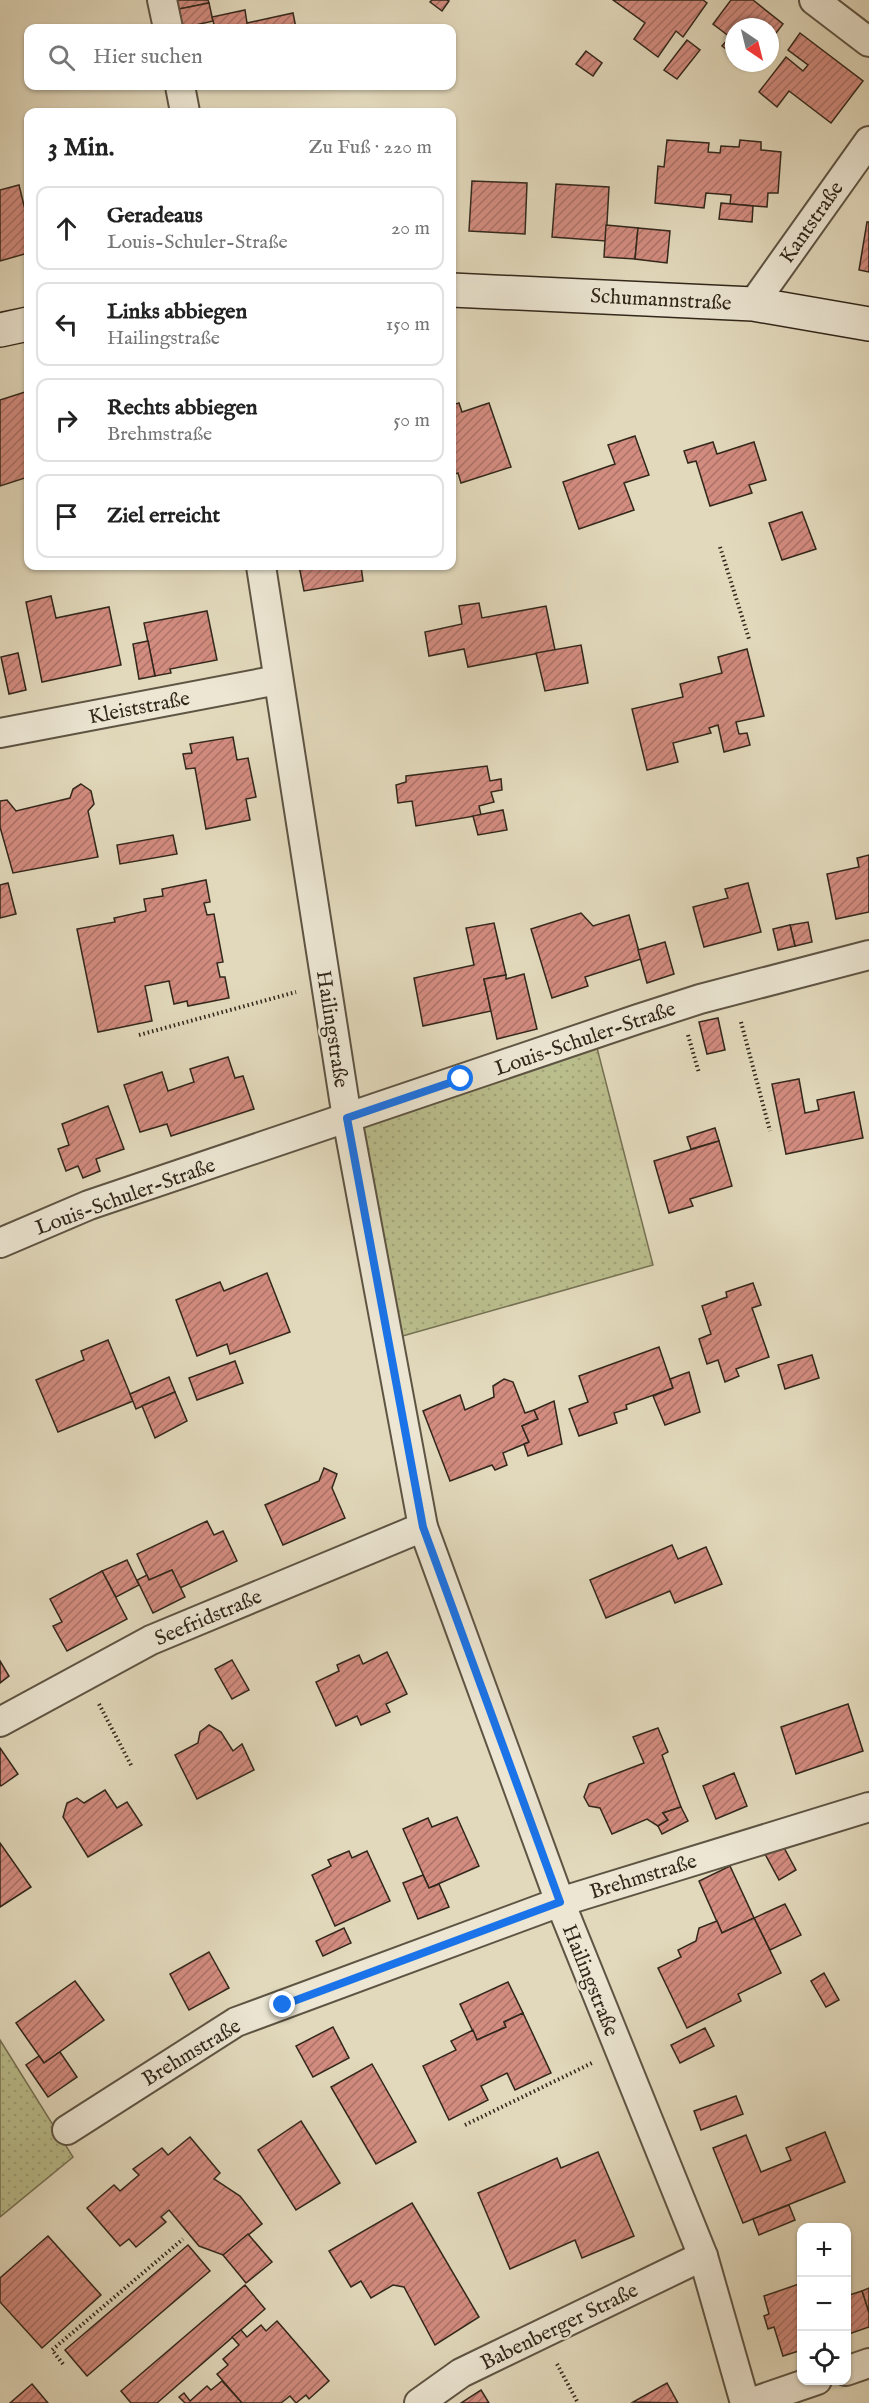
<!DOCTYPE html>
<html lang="de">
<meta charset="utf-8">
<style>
:root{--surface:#fff;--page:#f6f6f6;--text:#222;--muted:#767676;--line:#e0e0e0}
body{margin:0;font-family:"IM FELL English",serif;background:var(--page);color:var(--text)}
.controls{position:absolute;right:18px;bottom:18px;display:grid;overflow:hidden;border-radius:12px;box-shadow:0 2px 4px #0004}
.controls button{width:54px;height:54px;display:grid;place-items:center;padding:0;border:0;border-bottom:2px solid var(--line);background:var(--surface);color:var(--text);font:30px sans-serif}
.compass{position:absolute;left:725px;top:18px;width:54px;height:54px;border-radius:50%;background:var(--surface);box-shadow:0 2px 4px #0004;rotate:145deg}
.stop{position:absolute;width:18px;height:18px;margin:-14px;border:4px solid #1a73e8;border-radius:50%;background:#fff}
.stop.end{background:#1a73e8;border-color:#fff;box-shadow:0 2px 6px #0008}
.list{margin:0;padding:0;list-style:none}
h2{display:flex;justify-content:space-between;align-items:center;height:78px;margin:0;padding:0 24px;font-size:26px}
h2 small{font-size:20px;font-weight:400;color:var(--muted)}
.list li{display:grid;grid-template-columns:39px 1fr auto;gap:18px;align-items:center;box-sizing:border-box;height:84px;margin:0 12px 12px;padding:0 12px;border:2px solid var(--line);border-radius:12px}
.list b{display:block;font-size:22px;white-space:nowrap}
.list p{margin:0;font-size:20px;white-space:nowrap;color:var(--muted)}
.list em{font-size:20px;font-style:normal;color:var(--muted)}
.icon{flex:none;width:33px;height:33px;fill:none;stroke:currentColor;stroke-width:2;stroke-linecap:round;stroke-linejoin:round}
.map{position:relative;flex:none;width:869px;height:2403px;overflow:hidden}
.search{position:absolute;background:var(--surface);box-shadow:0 2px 4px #0004;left:24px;top:24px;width:432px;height:66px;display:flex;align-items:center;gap:15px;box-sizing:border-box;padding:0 21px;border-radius:12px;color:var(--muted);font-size:22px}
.panel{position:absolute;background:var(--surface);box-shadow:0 2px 4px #0004;left:24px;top:108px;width:432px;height:462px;border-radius:12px}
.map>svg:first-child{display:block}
</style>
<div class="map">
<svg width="869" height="2403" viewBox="0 0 869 2403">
<defs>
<pattern id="grass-dots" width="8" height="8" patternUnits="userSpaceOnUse" patternTransform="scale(1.5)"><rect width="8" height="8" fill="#babd8c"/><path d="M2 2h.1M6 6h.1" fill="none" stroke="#a0a278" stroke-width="1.8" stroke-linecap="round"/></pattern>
<pattern id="building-hatch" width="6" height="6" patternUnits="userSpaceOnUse" patternTransform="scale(1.5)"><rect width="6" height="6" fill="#d38c80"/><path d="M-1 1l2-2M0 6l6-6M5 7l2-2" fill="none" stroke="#ac7268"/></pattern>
</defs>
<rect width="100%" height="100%" fill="#e2d9bc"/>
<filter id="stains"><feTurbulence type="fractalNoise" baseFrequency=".00333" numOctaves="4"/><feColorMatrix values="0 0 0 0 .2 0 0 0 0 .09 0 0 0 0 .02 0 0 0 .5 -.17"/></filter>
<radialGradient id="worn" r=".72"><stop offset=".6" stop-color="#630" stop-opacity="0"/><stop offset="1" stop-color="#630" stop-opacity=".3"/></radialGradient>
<!-- grass -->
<g fill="url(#grass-dots)" stroke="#767254" stroke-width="1.5">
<path d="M596 1044 653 1265 399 1337 357 1123Z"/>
<path d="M0 2040 73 2157 0 2217Z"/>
</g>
<!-- building -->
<g fill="url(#building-hatch)" stroke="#32271b" stroke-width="1.5">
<path d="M177 0H208L209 3 179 9Z"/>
<path d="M432 0H447L449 1 442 11 430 2Z"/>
<path d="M613 0H703L707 3 683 37 676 31 658 57 634 39 645 23Z"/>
<path d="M731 0H753L783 24 770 41V27H734V55L722 46 730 37 713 24Z"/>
<path d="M209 3 213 21 183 28 179 9Z"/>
<path d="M245 10 247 23 293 13 296 28H215L212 17Z"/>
<path d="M800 33 863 81 831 123 789 91 777 107 759 92 786 57 803 71 808 65 788 50Z"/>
<path d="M687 40 700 50 677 79 664 70Z"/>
<path d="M586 51 602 63 593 76 576 64Z"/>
<path d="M667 140 709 143 708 152 720 153 721 146 739 147 740 140 761 142V150L781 152 778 193H768L767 207 730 204 731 195 706 193 704 208 655 203 658 166 664 167Z"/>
<path d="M472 181 527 183 525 234 469 231Z"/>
<path d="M556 184 609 187 606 241 552 237Z"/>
<path d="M19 185 28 222V253L0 261V190Z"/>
<path d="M721 203 753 206 752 222 719 219Z"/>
<path d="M867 222H869V272L859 270Z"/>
<path d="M606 225 638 228 635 259 604 257Z"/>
<path d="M638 228 670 231 667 263 635 259Z"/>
<path d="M28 391V477L0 486V400Z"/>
<path d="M459 403 462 412 489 403 511 467 461 483 458 473 452 475V405Z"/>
<path d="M635 436 649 475 624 483 634 510 579 529 563 482 615 464 608 445Z"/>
<path d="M713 442 717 454 754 442 766 480 749 485 752 493 710 506 696 461 688 463 684 451Z"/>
<path d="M802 512 816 549 782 560 769 523Z"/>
<path d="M299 566H361L363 581 304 591Z"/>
<path d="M51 596 56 618 109 607 121 665 42 682 26 602Z"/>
<path d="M479 603 482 618 546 606 555 650 468 667 464 649 429 656 425 632 462 624 459 606Z"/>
<path d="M207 611 217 660 170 669 171 673 155 676 144 623Z"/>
<path d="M148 641 155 676 139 679 133 644Z"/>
<path d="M581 645 588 683 545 691 536 653Z"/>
<path d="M747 649 764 716 736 722 739 734 747 733 750 745 724 752 718 725 709 728 711 733 673 743 678 762 647 770 632 709 683 697 680 684 722 673 718 657Z"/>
<path d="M18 653 26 690 9 694 1 657Z"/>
<path d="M233 737 237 760 248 758 256 797 246 799 250 820 206 829 195 768 186 769 183 754 192 753 190 744Z"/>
<path d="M487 766 490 781 501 779 502 790 491 792 494 802 479 806 481 815 416 826 412 801 398 803 396 785 406 782V776Z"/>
<path d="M81 784 91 791 94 804 88 811 98 857 13 873 0 827V801L7 800 16 811 70 798 73 789Z"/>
<path d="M503 810 507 830 478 835 473 816Z"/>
<path d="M173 835 177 854 120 864 117 845Z"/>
<path d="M869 855V912L836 919 827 874 859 867 857 858Z"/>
<path d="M206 880 210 902 204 903 207 915 214 914 223 962 217 963 220 977H225L229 998 188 1006 187 1001 174 1004 169 981 145 986 152 1021 98 1032 77 929 115 922 114 918 146 911 144 899 163 896 162 889Z"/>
<path d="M8 883 16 914 0 918V885Z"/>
<path d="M748 883 761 932 704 947 693 907 728 898 725 889Z"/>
<path d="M581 913 593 926 629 915 641 959 585 977 588 986 552 998 531 929Z"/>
<path d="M808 922 812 942 795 946 790 925Z"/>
<path d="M494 923 506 975 484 979 491 1011 423 1026 414 978 474 965 466 928Z"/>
<path d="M790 925 795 946 778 950 773 929Z"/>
<path d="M665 942 674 974 647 983 638 950Z"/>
<path d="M524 974 537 1029 497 1039 484 979 506 975V979Z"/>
<path d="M718 1018 725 1050 707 1054 699 1022Z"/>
<path d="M228 1057 235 1078 243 1076 254 1109 171 1136 167 1124 140 1132 124 1085 162 1072 168 1091 194 1082 190 1069Z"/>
<path d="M799 1079 805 1113 819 1110 817 1100 854 1092 863 1138 786 1154 772 1084Z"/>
<path d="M108 1106 124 1149 96 1159 100 1171 83 1178 78 1166 66 1171 58 1149 69 1145 62 1124Z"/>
<path d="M715 1128 719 1141 691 1149 687 1137Z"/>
<path d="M719 1141 732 1186 690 1199 693 1206 669 1213 654 1161Z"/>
<path d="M267 1273 290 1332 230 1354 227 1344 197 1356 176 1300 220 1282 224 1291Z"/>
<path d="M753 1283 761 1305 752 1308 769 1357 736 1369 739 1376 725 1382 718 1360 707 1364 699 1339 711 1334 702 1306 727 1297 726 1292Z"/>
<path d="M108 1340 133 1401 58 1432 36 1380 84 1360 81 1351Z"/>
<path d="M659 1347 673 1388 626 1405 627 1409 614 1413 617 1423 579 1436 569 1409 588 1402 579 1376Z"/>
<path d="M812 1355 819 1378 785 1389 778 1365Z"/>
<path d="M235 1361 243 1383 197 1400 189 1378Z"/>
<path d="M689 1372 700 1412 665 1425 653 1396 673 1388 670 1379Z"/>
<path d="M169 1377 175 1392 136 1409 130 1394Z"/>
<path d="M504 1379 513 1382 525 1413 534 1410 538 1419 522 1426 529 1442 503 1453 507 1465 495 1470 492 1465 450 1481 423 1411 460 1395 465 1410 494 1397 493 1386Z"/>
<path d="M175 1392 187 1421 155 1438 142 1406Z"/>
<path d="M554 1401 562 1444 528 1456 524 1444 529 1442 522 1426 538 1419 534 1410Z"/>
<path d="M324 1468 337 1474 332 1488 345 1518 283 1545 265 1505 319 1481Z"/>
<path d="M207 1521 214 1535 223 1531 237 1561 180 1588 172 1570 149 1580 137 1554Z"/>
<path d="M672 1545 678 1559 706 1547 722 1584 675 1603 670 1591 606 1618 590 1580Z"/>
<path d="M127 1560 139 1585 116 1597 102 1571Z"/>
<path d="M172 1570 185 1597 153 1613 137 1580 147 1575 149 1580Z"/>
<path d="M102 1571 127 1619 67 1651 53 1626 62 1622 50 1599Z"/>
<path d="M387 1652 407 1694 386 1704 390 1712 361 1725 357 1716 336 1726 316 1682 339 1671 337 1665 359 1655 363 1664Z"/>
<path d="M232 1660 249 1690 232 1699 215 1669Z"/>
<path d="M0 1661 9 1676 0 1683Z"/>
<path d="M848 1704 863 1751 796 1774 781 1727Z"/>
<path d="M209 1725 221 1732 233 1751 242 1744 254 1770 197 1799 175 1755 198 1743 200 1732Z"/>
<path d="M658 1728 668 1752 662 1755 681 1807 663 1813 668 1820 658 1826 647 1819 612 1834 600 1808 589 1806 584 1797 589 1784 644 1763 633 1737Z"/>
<path d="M0 1748 18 1774 1 1786 0 1784Z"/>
<path d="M734 1773 747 1806 716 1819 703 1786Z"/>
<path d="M105 1790 117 1808 127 1802 142 1825 88 1857 63 1817 67 1803 77 1798 84 1803Z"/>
<path d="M681 1807 688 1821 662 1834 658 1826 668 1820 663 1813Z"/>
<path d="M457 1817 479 1866 429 1888 403 1829 428 1818 432 1827Z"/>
<path d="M0 1843 31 1887 0 1907Z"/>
<path d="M782 1844 796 1870 779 1880 765 1854Z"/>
<path d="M349 1851 352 1858 367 1851 390 1901 335 1926 312 1875 331 1866 328 1860Z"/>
<path d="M730 1866 754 1918 722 1933 699 1881Z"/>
<path d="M423 1875 429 1888 439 1884 449 1907 418 1919 403 1883Z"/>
<path d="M785 1904 801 1935 770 1950 754 1918Z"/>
<path d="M754 1918 781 1973 738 1994 741 2001 687 2028 658 1968 681 1957 678 1950 696 1941 699 1928 717 1921 722 1933Z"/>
<path d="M344 1928 351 1943 323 1956 316 1941Z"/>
<path d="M209 1952 229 1988 189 2010 170 1974Z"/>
<path d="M824 1973 839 2000 826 2007 811 1981Z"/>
<path d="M75 1981 104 2020 44 2063 16 2023Z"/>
<path d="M508 1982 523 2013 504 2022 506 2027 477 2040 460 2004Z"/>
<path d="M523 2013 551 2073 515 2090 507 2073 481 2086 488 2100 449 2120 423 2066 456 2050 451 2041 473 2030 477 2040 506 2027 504 2022Z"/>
<path d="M333 2027 349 2058 313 2077 296 2046Z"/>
<path d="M705 2028 714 2046 680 2063 671 2045Z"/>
<path d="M60 2052 77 2077 48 2097 26 2065 39 2056 44 2063Z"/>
<path d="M372 2064 416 2142 376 2164 331 2087Z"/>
<path d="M736 2096 743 2114 701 2130 694 2111Z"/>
<path d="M301 2121 340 2183 296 2210 258 2150Z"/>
<path d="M825 2132 845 2182 743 2223 713 2148 746 2135 761 2172 791 2160 786 2148Z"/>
<path d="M190 2137 220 2173 214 2179 240 2196 262 2224 223 2255 199 2246 169 2210 161 2217 166 2222 136 2247 129 2239 120 2246 87 2208 114 2185 120 2191 139 2175 133 2169 162 2148 168 2155Z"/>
<path d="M598 2152 634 2236 582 2258 575 2240 510 2269 478 2193 557 2158 561 2168Z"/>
<path d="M412 2203 479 2317 435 2345 404 2287 393 2285 371 2298 361 2281 351 2287 329 2251Z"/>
<path d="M789 2205 795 2220 759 2235 753 2219Z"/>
<path d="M248 2234 272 2262 246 2283 223 2255Z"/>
<path d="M48 2236 101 2295 42 2348 0 2302V2278Z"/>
<path d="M188 2245 210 2271 87 2376 65 2350Z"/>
<path d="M799 2284 802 2292V2350L783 2356 774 2327 768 2329 764 2316 769 2314 764 2296Z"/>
<path d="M245 2285 265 2309 157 2403H131L121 2391Z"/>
<path d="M869 2288V2313L862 2291Z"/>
<path d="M862 2291 869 2313V2327L846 2335V2296Z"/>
<path d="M277 2321 329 2381 309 2399 306 2395 296 2403 290 2396 281 2403H242L217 2374 228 2365 223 2359 239 2345 232 2337 241 2330 247 2337 261 2325 266 2331Z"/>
<path d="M222 2381 242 2403H185L179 2397 184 2393 190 2401 207 2386 211 2390Z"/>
<path d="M667 2383 678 2403 633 2402Z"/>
<path d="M32 2384 48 2403H10Z"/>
<path d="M481 2390 489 2403H461Z"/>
</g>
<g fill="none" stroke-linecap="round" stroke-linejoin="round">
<!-- street casing -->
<g stroke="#5e5443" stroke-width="32">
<g id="street">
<path d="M162 0 168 28"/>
<path d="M814 0 869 42"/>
<path d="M180 86 185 112"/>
<path d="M753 304 869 141"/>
<path d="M261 566 347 1118 423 1527 560 1902 703 2256 745 2403"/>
<path d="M0 733 278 680"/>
<path d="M0 1243 89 1205 638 1019 700 999 869 955"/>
<path d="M0 1722 151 1640 423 1527"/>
<path d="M67 2130 236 2022 560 1902 869 1807"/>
<path d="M846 2371 869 2363"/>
<path d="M419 2403 461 2373 703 2256"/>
<path d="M750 2403 817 2380"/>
</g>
</g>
<!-- secondary casing -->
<g stroke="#32271b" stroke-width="36">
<g id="secondary">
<path d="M452 290 753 304 869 324"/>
<path d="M0 330 28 324"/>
</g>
</g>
<!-- path -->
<g stroke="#32271b" stroke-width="4" stroke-dasharray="1.5 3" stroke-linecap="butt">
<path d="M720 547 749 639"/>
<path d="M741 1022 770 1131"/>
<path d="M139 1035 296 992"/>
<path d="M688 1035 699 1073"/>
<path d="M99 1704 132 1767"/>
<path d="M465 2125 592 2063"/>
<path d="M63 2364 52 2350 183 2239"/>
<path d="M557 2364 578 2403"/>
</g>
<!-- street -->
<use href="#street" stroke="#ece6d3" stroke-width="28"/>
<!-- secondary -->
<use href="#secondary" stroke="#ece6d3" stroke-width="33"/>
</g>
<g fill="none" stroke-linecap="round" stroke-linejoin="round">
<!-- route -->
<path stroke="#1a73e8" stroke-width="8" d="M283 2005 560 1902 423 1527 347 1118 461 1079"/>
</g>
<g text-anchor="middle" stroke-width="4.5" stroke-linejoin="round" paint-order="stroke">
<!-- street labels -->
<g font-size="21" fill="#32271b" stroke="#ece6d3">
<text transform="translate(811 222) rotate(-55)" y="7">Kantstraße</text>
<text transform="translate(661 299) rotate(3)" y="7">Schumannstraße</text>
<text transform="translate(139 707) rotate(-11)" y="7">Kleiststraße</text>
<text transform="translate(333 1029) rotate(81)" y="7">Hailingstraße</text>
<text transform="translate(585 1038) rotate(-19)" y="7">Louis-Schuler-Straße</text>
<text transform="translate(125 1196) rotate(-20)" y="7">Louis-Schuler-Straße</text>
<text transform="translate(208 1617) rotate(-23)" y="7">Seefridstraße</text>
<text transform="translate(643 1876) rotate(-17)" y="7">Brehmstraße</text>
<text transform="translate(591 1980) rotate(68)" y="7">Hailingstraße</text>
<text transform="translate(191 2052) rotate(-31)" y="7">Brehmstraße</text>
<text transform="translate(559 2326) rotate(-26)" y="7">Babenberger Straße</text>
</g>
</g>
<rect width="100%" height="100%" filter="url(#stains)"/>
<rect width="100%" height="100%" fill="url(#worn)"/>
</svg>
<div class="controls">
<button>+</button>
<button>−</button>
<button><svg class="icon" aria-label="locate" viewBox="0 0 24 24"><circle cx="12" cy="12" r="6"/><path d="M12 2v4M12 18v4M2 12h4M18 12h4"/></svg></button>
</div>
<svg class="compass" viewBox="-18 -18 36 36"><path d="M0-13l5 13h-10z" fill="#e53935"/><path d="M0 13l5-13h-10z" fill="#767676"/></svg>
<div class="stop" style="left:461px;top:1079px"></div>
<div class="stop end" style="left:283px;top:2005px"></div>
<div class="search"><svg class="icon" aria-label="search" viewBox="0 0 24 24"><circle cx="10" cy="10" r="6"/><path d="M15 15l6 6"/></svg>Hier suchen</div>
<section class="panel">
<h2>3 Min.<small>Zu Fuß · 220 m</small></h2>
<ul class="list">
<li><svg class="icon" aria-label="ahead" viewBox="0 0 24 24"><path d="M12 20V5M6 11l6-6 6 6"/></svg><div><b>Geradeaus</b><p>Louis-Schuler-Straße</p></div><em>20 m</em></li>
<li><svg class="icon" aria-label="left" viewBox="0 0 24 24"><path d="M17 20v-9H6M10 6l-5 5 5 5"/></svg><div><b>Links abbiegen</b><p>Hailingstraße</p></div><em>150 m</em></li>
<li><svg class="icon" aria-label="right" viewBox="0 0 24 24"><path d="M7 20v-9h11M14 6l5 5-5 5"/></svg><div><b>Rechts abbiegen</b><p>Brehmstraße</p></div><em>50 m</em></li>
<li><svg class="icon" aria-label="arrive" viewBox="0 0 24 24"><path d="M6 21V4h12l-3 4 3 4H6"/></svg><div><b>Ziel erreicht</b></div></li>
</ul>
</section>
</div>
